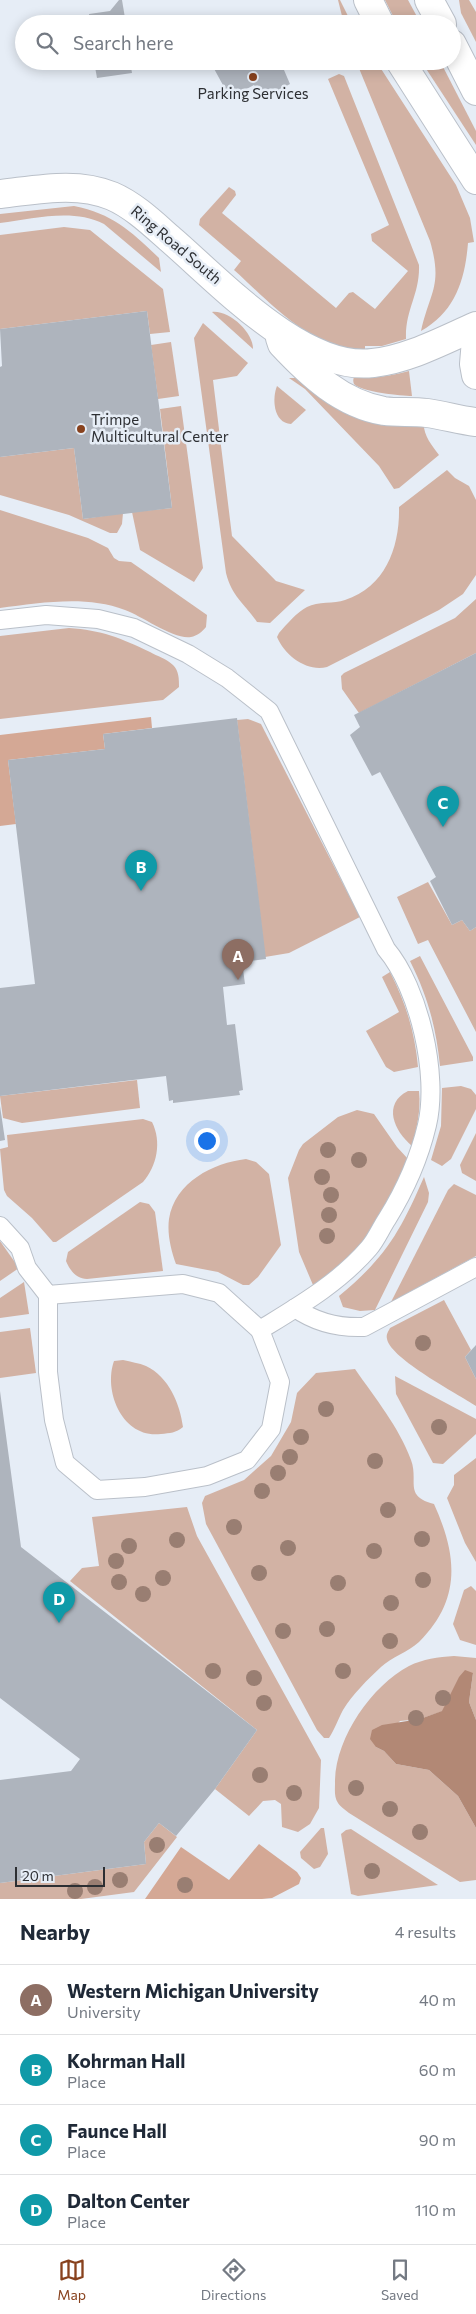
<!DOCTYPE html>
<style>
:root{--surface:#fff;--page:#f2f2f3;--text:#1f2937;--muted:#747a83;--line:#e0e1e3;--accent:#88421e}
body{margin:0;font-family:Commissioner,sans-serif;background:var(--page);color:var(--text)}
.scale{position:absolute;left:15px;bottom:12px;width:90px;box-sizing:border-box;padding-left:5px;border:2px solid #2d2f33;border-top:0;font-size:14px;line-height:18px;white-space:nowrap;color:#2d2f33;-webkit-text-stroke:4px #e6edf6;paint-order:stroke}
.you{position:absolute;left:206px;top:1140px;width:18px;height:18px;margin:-12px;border:4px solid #fff;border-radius:50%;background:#1a73e8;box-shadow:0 0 0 8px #1a73e833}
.badge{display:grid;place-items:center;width:32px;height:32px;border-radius:50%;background:var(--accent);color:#fff;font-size:16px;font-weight:700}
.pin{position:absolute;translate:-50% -41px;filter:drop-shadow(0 1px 2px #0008)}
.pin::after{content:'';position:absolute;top:26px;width:18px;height:15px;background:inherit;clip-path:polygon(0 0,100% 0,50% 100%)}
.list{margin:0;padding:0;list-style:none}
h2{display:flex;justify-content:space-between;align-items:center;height:65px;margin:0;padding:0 20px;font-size:21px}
h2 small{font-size:16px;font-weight:400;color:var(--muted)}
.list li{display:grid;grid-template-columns:32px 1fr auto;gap:15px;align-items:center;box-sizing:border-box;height:70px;padding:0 20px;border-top:1px solid var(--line)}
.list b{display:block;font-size:19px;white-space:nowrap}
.list p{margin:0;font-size:16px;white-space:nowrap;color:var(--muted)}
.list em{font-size:16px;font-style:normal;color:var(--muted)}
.icon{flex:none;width:28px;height:28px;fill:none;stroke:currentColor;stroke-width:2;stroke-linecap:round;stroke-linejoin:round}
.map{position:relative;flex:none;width:476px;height:1899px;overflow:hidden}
.search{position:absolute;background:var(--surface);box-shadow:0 2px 12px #0003;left:15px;right:15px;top:15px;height:55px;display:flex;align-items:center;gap:12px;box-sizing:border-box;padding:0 18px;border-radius:28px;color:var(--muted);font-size:19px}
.sheet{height:345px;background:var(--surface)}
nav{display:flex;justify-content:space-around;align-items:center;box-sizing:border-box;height:70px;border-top:1px solid var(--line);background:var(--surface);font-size:14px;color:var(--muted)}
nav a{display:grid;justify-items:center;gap:2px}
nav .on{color:var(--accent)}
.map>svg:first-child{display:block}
</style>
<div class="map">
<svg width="476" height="1899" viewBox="0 0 476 1899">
<rect width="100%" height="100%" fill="#e6edf6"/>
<!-- green -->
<g fill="#d2b2a4">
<path d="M338 0H340L352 24H344Z"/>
<path d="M385 0H408L421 24H397Z"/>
<path d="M459 0H469L476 12V42L461 13Z"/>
<path d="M356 61H376L456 185 470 218 474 242 468 243C465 280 455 312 421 331 430 291 443 286 430 241Z"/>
<path d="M421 61H440L476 131V145Z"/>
<path d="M339 74 344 76 419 265C420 295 405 309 406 339L382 346H365V349C311 351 270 302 234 270L241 261 199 225 200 219 229 187 235 191 236 195 222 213 336 308 349 293 353 292 375 309 408 271 372 241 371 234 389 225 328 79Z"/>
<path d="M74 206C113 214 131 231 159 258L161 272 104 224C72 208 34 219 0 223V214Z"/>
<path d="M64 227 90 230 163 289 170 332 150 334 147 311 0 329V235Z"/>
<path d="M212 312C229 310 253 332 253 349Z"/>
<path d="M203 323 248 363 237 376 213 380 232 536 276 581 305 590 270 623 257 622C244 603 232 597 226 573L194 338Z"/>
<path d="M171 342 179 396 158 399 151 345Z"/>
<path d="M409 371 412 396C402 396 361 392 354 384 353 382 353 379 354 377L358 374 359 377C376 379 393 375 409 371Z"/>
<path d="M289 378H299L424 424C423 435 433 447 439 455L399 488 394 489 379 466 305 389Z"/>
<path d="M277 386 306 410 291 424C273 423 272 398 277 386Z"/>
<path d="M181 406 203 568 194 582 140 550 132 512 172 508 160 409Z"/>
<path d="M74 448 83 519 123 513 122 524 117 533H110L69 515 0 495V457Z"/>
<path d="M447 470 455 478 469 486 476 500V575L463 594 439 610 327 667C307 672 285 656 277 637L279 633C287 624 297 612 307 607 318 601 334 604 345 600 386 587 400 546 399 507Z"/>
<path d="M0 510 88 538 108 548 114 558 119 561 131 562 207 615 206 627C203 631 197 636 191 637 174 640 142 616 125 610 85 595 41 603 0 608Z"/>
<path d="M476 599V653L359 713 342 689 341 676 344 673 455 618Z"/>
<path d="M69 628C101 630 121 638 150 652 157 656 167 659 173 665 179 671 179 679 179 687L163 700 0 719V636Z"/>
<path d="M248 719 261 724 360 917 289 953 265 957 237 720Z"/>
<path d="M428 882 452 925 462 920 470 931 476 927V1032L428 940 418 944 397 897Z"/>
<path d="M420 956 473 1057V1061L440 1066C436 1027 428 997 410 961Z"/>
<path d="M390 972C406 1003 415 1033 418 1067L394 1072 386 1067 366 1031 399 1012 382 977Z"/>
<path d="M137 1080 140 1108 22 1123 3 1118 0 1096Z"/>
<path d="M461 1086 471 1089 476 1095V1109L451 1159 442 1166 431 1160 441 1126 442 1088Z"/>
<path d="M408 1091H419C421 1110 417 1127 412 1146 394 1131 382 1104 408 1091Z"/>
<path d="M357 1110 374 1114 397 1147 408 1159C397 1184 379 1225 361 1245 347 1261 331 1273 313 1285L299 1252 288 1178 299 1150 303 1144 338 1117Z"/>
<path d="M143 1119 152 1122C162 1142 157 1166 143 1182L56 1242H53L32 1218 7 1196 4 1190 0 1149 8 1147 7 1135Z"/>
<path d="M476 1133V1181L462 1173 460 1165Z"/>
<path d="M246 1159 256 1162 269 1174 281 1245 258 1277 249 1285H243L218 1272 176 1264C171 1250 167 1234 169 1219 175 1182 213 1163 246 1159Z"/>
<path d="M424 1177 429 1193 428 1202 375 1310 360 1311 343 1307 339 1296C386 1257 400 1232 424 1177Z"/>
<path d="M454 1184 476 1195V1256L391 1302 448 1190Z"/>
<path d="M140 1202 149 1204 155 1212 163 1271 87 1279C77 1279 70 1271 66 1261L68 1252Z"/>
<path d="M0 1241 19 1268 0 1281Z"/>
<path d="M24 1282 29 1314 0 1318V1298Z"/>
<path d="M444 1300 471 1350 465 1357 476 1379V1406C458 1394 391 1359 387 1339 386 1334 388 1332 390 1328Z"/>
<path d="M30 1328 36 1373 0 1378V1332Z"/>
<path d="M123 1360C131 1362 139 1363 146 1366 169 1377 180 1404 183 1427 176 1433 170 1433 161 1434 123 1439 103 1392 114 1361Z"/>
<path d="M355 1369C375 1398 399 1427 411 1460 419 1481 403 1496 434 1504 457 1555 462 1599 419 1642 408 1652 392 1657 381 1667 367 1680 353 1694 343 1710 338 1719 335 1729 329 1738H324L317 1730 206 1524 202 1503 205 1496 244 1480 271 1456 291 1422 297 1393 316 1373Z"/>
<path d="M395 1376 476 1419V1434L443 1464 433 1463 396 1394Z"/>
<path d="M476 1458V1562L465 1543 447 1498 454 1485V1475Z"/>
<path d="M187 1507 197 1536 321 1760 319 1808 310 1824 298 1832 282 1827 281 1804 275 1800 263 1801 249 1816 215 1789 257 1730 70 1581 82 1568 99 1566 92 1517Z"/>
<path d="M471 1586 476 1591V1645L460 1640 453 1624 464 1590Z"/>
<path d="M454 1656 476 1658V1720L469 1702 473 1673 450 1698 443 1711 420 1719 400 1721 376 1747 384 1751 396 1764 429 1770 458 1796 476 1828V1880L460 1882 349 1813C345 1810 340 1806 338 1803 334 1797 335 1790 335 1784 334 1740 371 1686 409 1666 423 1659 438 1657 454 1656Z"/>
<path d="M159 1823 177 1837 134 1892 81 1899H0V1883L146 1864 144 1842Z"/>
<path d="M321 1828H324L328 1854 320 1867 314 1869 301 1858 300 1852Z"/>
<path d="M351 1829 438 1885 358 1896 351 1894 341 1834 346 1830Z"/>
</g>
<!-- forest -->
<g fill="#d4a895">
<path d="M151 717 152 728 103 734 105 749 8 760 16 824 0 826V735Z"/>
<path d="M259 1844 297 1872 301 1878 299 1884 272 1898 262 1899H145L181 1847 229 1880Z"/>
</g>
<!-- water -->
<path fill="#b28875" d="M465 1670 473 1673 469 1702 476 1720V1828L458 1796 429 1770 396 1764 384 1751 376 1747 370 1739 372 1730 382 1725 420 1719 442 1711 459 1677Z"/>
<!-- building -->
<g fill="#aeb4bd">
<path d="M119 0H122L126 24H90L89 14 110 11Z"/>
<path d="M263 17 266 24H249Z"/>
<path d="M94 61H130L132 73 97 78Z"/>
<path d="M219 61H300L284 70 290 84 262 99 254 85 230 98 212 65Z"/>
<path d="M147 311 172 508 83 519 74 448 0 457V367L2 366 0 329Z"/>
<path d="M476 653V927L470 931 462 920 452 925 430 881 436 877 380 772 372 776 350 735 360 727 354 715Z"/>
<path d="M237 718 266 959 242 962 245 984 223 987 227 1025 235 1024 243 1090 239 1091 240 1095 173 1103V1100L169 1101 166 1076 0 1096V988L35 984 8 760 105 749 103 734Z"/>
<path d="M0 1106 5 1140 0 1141Z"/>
<path d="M476 1345V1379L465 1357Z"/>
<path d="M0 1391 21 1547 257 1730 215 1789 176 1836 159 1823 144 1842 146 1864 0 1883V1780L71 1771 80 1759 0 1698Z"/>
</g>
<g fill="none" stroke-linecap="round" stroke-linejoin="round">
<!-- lane casing -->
<g stroke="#bac0c9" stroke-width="20">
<g id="lane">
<path d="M0 620 46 615 98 619 134 628 188 654 227 678 269 711 386 949C419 988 439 1075 427 1125 419 1159 405 1190 387 1219 381 1228 376 1240 369 1248 339 1283 299 1306 260 1330L219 1293 183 1284 48 1295 27 1268 20 1248 0 1226"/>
<path d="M48 1295V1372L54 1420 65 1463 97 1490 145 1487 207 1476 247 1460 271 1429 280 1382 260 1330"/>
<path d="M295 1308C315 1322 340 1328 364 1327L476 1267"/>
</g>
</g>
<!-- street casing -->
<g stroke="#bac0c9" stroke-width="30">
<g id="street">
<path d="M368 0 380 24"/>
<path d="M429 0 442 24"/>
<path d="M452 44 476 91"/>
<path d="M400 61 476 180"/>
<path d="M0 194C37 190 76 181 112 196 133 205 152 223 169 238 219 281 303 372 373 363 409 359 444 340 476 326"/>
<path d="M280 338 282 344C310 374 342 404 384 411 398 413 412 411 427 413 443 415 459 420 476 422"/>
<path d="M476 340 474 364 476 375"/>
</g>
</g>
<!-- lane -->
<use href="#lane" stroke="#fff" stroke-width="18"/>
<!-- street -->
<use href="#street" stroke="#fff" stroke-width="28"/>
</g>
<!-- trees -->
<g fill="#997e72">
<circle cx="328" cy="1150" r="8"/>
<circle cx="359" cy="1160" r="8"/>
<circle cx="322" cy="1177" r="8"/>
<circle cx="331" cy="1195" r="8"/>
<circle cx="329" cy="1215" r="8"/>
<circle cx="327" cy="1236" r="8"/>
<circle cx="423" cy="1343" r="8"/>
<circle cx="326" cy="1409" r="8"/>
<circle cx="439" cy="1427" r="8"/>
<circle cx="301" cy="1437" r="8"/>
<circle cx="290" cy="1457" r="8"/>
<circle cx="375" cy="1461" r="8"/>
<circle cx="278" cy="1473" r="8"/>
<circle cx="262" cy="1491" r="8"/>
<circle cx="388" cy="1510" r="8"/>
<circle cx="234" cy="1527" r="8"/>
<circle cx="422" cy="1539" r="8"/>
<circle cx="177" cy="1540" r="8"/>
<circle cx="129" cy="1546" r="8"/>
<circle cx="288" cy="1548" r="8"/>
<circle cx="374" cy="1551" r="8"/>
<circle cx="116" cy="1561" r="8"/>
<circle cx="259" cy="1573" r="8"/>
<circle cx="163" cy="1578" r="8"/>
<circle cx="423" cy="1580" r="8"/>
<circle cx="119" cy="1582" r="8"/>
<circle cx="338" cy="1583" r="8"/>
<circle cx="143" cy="1594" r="8"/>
<circle cx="391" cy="1603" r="8"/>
<circle cx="327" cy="1629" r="8"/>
<circle cx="283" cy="1631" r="8"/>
<circle cx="390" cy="1641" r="8"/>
<circle cx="213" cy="1671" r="8"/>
<circle cx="343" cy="1671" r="8"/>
<circle cx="254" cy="1678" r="8"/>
<circle cx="443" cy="1698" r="8"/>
<circle cx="264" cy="1703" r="8"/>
<circle cx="416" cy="1718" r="8"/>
<circle cx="260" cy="1775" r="8"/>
<circle cx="356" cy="1788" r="8"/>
<circle cx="294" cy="1793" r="8"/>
<circle cx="390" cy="1809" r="8"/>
<circle cx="420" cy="1832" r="8"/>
<circle cx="157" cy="1845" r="8"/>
<circle cx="372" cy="1871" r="8"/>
<circle cx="120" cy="1880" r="8"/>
<circle cx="185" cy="1885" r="8"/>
<circle cx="95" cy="1887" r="8"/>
<circle cx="75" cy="1891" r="8"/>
</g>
<!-- markers -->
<g fill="#88421e" stroke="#e6edf6" stroke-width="2">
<circle cx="253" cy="77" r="5"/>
<circle cx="81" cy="429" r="5"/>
</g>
<g text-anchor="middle" stroke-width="5" stroke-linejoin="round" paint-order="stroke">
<!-- poi labels -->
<g font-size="15" fill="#2d2f33" stroke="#e6edf6">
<text x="253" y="99">Parking Services</text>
<text x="91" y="425" text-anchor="start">Trimpe<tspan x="91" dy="17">Multicultural Center</tspan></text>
</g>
<!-- street labels -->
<g font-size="15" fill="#2d2f33" stroke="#e6edf6">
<text transform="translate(176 245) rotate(40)" y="5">Ring Road South</text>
</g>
</g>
</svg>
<div class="scale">20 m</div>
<div class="you"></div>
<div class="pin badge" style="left:238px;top:980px;background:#8d6e63">A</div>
<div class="pin badge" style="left:141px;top:891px;background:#0f9aa8">B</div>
<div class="pin badge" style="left:443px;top:827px;background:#0f9aa8">C</div>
<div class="pin badge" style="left:59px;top:1623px;background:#0f9aa8">D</div>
<div class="search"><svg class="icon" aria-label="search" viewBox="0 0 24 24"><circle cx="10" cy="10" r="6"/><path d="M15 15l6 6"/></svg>Search here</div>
</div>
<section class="sheet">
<h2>Nearby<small>4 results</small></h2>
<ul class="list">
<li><span class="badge" style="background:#8d6e63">A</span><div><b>Western Michigan University</b><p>University</p></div><em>40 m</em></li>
<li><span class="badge" style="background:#0f9aa8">B</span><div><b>Kohrman Hall</b><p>Place</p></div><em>60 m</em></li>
<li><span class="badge" style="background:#0f9aa8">C</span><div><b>Faunce Hall</b><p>Place</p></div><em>90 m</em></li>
<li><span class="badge" style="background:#0f9aa8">D</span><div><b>Dalton Center</b><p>Place</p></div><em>110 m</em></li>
</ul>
</section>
<nav>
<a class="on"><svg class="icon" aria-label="map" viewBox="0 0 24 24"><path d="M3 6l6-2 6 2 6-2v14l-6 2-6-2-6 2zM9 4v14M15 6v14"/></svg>Map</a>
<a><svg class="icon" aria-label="directions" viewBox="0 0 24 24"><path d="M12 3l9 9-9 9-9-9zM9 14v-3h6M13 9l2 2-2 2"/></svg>Directions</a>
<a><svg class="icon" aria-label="saved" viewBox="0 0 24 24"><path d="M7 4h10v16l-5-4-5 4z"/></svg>Saved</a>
</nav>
